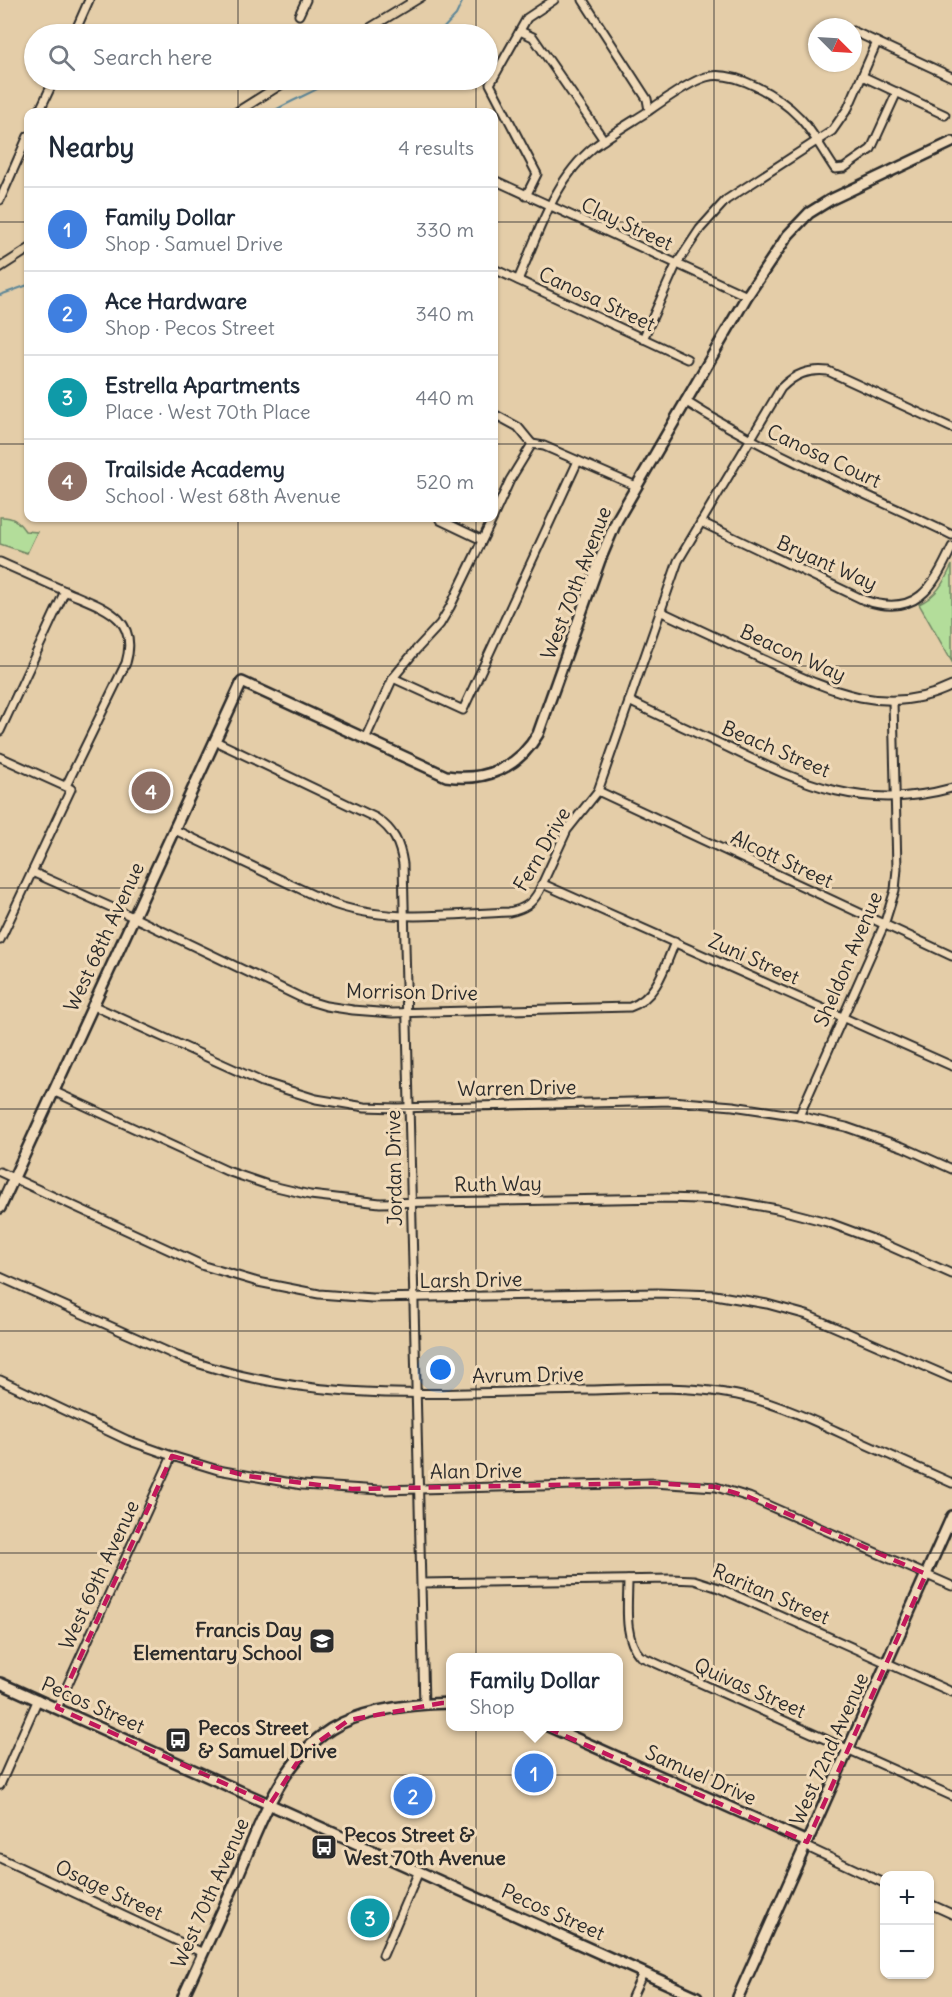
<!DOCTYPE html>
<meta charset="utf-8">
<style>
:root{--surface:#fff;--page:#f6f6f7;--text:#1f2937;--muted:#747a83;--line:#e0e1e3;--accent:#1a73e8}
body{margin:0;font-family:Delius,sans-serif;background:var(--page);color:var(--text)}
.controls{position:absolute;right:18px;bottom:18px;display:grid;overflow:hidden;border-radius:12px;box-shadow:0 2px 4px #0004}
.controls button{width:54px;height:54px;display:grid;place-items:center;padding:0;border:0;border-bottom:2px solid var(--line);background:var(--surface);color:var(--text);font:30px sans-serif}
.compass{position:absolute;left:808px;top:18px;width:54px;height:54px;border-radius:50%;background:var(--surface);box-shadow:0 2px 4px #0004;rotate:114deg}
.you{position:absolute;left:441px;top:1370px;width:21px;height:21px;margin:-15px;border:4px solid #fff;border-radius:50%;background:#1a73e8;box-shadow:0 0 0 9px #1a73e833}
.badge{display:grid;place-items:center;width:39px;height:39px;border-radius:50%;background:var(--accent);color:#fff;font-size:20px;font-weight:700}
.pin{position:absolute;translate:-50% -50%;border:3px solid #fff;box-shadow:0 2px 6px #0006}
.popup{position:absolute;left:446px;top:1653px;width:177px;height:78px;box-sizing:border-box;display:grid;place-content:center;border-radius:12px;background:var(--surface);filter:drop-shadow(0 2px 4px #0005);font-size:20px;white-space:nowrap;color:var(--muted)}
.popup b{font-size:22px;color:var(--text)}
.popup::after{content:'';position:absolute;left:50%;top:100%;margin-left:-12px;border:12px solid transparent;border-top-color:var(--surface)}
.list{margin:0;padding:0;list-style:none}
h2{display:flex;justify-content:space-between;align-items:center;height:78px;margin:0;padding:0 24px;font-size:26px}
h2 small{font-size:20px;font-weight:400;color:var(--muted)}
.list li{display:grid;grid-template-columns:39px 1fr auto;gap:18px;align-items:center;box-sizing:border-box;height:84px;padding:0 24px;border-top:2px solid var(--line)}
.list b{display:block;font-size:22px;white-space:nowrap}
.list p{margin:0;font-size:20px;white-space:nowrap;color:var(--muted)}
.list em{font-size:20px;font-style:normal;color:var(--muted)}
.icon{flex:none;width:33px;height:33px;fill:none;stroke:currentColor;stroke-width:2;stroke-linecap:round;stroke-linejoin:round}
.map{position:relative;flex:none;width:952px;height:1997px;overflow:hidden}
.search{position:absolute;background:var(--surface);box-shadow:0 2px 4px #0004;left:24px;top:24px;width:474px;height:66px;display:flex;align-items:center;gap:15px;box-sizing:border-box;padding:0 21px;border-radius:33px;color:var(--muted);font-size:22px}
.panel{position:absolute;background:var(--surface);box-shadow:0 2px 4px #0004;left:24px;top:108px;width:474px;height:414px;border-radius:12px}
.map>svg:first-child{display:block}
</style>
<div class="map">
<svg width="952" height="1997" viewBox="0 0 952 1997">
<rect width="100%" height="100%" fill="#e4cda8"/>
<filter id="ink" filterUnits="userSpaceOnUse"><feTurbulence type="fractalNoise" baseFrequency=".0167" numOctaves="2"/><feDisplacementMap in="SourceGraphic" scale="12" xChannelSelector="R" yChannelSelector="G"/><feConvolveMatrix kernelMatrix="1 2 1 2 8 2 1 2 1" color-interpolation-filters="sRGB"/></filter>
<g filter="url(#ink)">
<!-- green -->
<g fill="#b3dd9a" stroke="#6f8462" stroke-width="1.5">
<path d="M0 517C12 516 18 521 25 531L37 532 27 553 0 544Z"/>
<path d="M952 565V662L919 604C937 596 944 582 952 565Z"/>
</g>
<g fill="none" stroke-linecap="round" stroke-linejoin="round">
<!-- stream -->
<g stroke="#5e8798" stroke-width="2">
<path d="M438 34 456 15 463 0"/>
<path d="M272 112C292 100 314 92 334 80"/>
<path d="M0 295 28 285"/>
</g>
<!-- street casing -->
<g stroke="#2b2b2b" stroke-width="11">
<g id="street">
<path d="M583 0 647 99 649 110"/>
<path d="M299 15 306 0"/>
<path d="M837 24 843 27"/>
<path d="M520 31 533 37 604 140"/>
<path d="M853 31 952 77"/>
<path d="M74 34 89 0"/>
<path d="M862 76 945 115"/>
<path d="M39 112 54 80"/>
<path d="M494 180 747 296"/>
<path d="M526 196 537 174 490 84 527 18 554 0"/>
<path d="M0 200 28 136"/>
<path d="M494 269 687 359"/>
<path d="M518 280C538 235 554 179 594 147 611 134 630 123 647 112 661 102 691 81 706 77 734 69 779 96 799 117 813 131 823 152 835 169L844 168 871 149 897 92"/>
<path d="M643 339 676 265 700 229 726 200 832 131 848 108 877 42"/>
<path d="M685 401C768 454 863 492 952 535"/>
<path d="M494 414 518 427 532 444"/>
<path d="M532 444 544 446 636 486"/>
<path d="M494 515 510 480 532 444"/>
<path d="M440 520 482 540"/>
<path d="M701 522 864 600C916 618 933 588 952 547"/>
<path d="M0 562 65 591 0 731"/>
<path d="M65 591C100 607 140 615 126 663L66 786"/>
<path d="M660 611C693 627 727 642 760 658 823 687 883 720 952 686"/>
<path d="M393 678 463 710 578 461"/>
<path d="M629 701C662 717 696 733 729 748 805 785 865 812 952 788"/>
<path d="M365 739 393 678 415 651 440 624 450 607 493 518"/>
<path d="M215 741 376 818C394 830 400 844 403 864L424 1705"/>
<path d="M0 757 71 789 0 940"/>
<path d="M598 791 952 956"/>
<path d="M175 830 328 902C384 924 450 914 509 912 524 909 532 904 539 891L567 830 598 791 678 561 781 388C795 374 808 369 828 371L952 428"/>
<path d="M32 872 133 917 306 1000 326 1006 353 1010 392 1013 630 1007C657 998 665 966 675 942"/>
<path d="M543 884 952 1066"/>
<path d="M92 1005 262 1082 316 1099 365 1107 397 1108 671 1101 733 1106 799 1116 846 1127 903 1147 952 1169"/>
<path d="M53 1091 227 1171 268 1185 310 1195 380 1203 667 1198 726 1200 777 1209 827 1222 878 1241 952 1274"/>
<path d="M799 1116 884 925 895 890 897 869 893 701"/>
<path d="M0 1172 204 1266 258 1282 319 1294 372 1298 657 1293 715 1295 767 1304 807 1315 952 1378"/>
<path d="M0 1277 177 1356C313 1407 448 1392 589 1390 634 1389 681 1385 725 1393 768 1399 806 1417 845 1435 880 1451 916 1467 952 1483"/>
<path d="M0 1380 127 1440 172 1456 218 1470 302 1485 380 1490 653 1483 716 1487 749 1497 952 1586"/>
<path d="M628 1580C628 1603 623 1638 640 1656L952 1796"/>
<path d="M422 1583 671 1579 694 1580 719 1588 952 1692"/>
<path d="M57 1708 172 1456"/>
<path d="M0 1785 38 1699"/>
<path d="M805 1846 884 1883"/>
<path d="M0 1858 203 1953"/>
<path d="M930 1904 952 1914"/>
<path d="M383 1955 419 1871"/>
<path d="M632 1997 643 1973"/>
</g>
</g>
<!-- secondary casing -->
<g stroke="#2b2b2b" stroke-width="14">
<g id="secondary">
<path d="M0 1208 242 682 446 776C485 782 518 768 538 734L600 560 617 520 747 296 788 235 809 213 830 200 952 142"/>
<path d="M0 1683 697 1997"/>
<path d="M548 1726 807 1842"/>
<path d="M183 1997C200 1960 217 1922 234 1885 258 1830 278 1763 331 1729 363 1709 413 1704 450 1703"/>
<path d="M738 1997 952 1516"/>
</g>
</g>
<!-- street -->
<use href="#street" stroke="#f0dab9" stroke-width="7"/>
<!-- secondary -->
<use href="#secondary" stroke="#f0dab9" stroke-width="9"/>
<!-- rail -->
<g stroke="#2b2b2b" stroke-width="2">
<path d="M351 34 407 0"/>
<path d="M369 34 425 0"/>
<path d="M228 112 279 80"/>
<path d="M246 112 297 80"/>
<path d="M0 262 28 244"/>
<path d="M0 273 28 255"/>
</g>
</g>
</g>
<!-- marked area -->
<path fill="none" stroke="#c2185b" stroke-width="4.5" stroke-dasharray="12 8" stroke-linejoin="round" d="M172 1456 247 1476 352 1489 653 1483 716 1487 749 1497 926 1574 807 1842 497 1706 442 1703 349 1720 304 1752 270 1804 57 1708Z"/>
<!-- grid -->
<path fill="none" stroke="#2b2b2b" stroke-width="1.5" stroke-opacity="0.55" d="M238 0V34M476 0V34M714 0V1997M238 80V112M476 80V112M0 222H28M494 222H952M0 444H28M494 444H952M238 518V1997M476 518V1997M0 666H952M0 888H952M0 1109H952M0 1331H952M0 1553H952M0 1775H952"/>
<!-- icons -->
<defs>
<g id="school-square" transform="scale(1.35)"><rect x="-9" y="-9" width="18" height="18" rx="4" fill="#2b2b2b" stroke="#f0dab9"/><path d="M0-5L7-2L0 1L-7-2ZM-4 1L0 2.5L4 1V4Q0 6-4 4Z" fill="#fff"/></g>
<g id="bus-square" transform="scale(1.35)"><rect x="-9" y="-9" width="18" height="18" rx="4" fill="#2b2b2b" stroke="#f0dab9"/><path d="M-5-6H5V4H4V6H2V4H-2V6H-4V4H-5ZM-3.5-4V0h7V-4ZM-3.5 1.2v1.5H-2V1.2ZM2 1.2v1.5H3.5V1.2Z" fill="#fff"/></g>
</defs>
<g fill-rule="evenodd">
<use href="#school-square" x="322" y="1641"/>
<use href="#bus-square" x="178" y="1740"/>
<use href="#bus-square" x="324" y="1847"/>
</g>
<g text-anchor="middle" stroke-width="6" stroke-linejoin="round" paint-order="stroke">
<!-- street labels -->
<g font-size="20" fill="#2b2b2b" stroke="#f0dab9">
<text transform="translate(627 224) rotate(25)" y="7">Clay Street</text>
<text transform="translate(597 299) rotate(25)" y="7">Canosa Street</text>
<text transform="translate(824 456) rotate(25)" y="7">Canosa Court</text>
<text transform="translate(827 563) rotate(24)" y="7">Bryant Way</text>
<text transform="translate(576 583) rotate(-69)" y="7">West 70th Avenue</text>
<text transform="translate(793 653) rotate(24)" y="7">Beacon Way</text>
<text transform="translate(776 749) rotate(23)" y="7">Beach Street</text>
<text transform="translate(542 849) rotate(-60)" y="7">Fern Drive</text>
<text transform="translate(782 859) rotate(25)" y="7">Alcott Street</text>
<text transform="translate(104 937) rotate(-65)" y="7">West 68th Avenue</text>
<text transform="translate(754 959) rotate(24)" y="7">Zuni Street</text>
<text transform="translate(848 959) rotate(-67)" y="7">Sheldon Avenue</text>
<text transform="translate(412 992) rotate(1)" y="7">Morrison Drive</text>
<text transform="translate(517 1088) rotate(-1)" y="7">Warren Drive</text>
<text transform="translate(394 1168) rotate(-91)" y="7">Jordan Drive</text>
<text transform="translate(498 1184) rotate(-1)" y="7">Ruth Way</text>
<text transform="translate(471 1280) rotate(-1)" y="7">Larsh Drive</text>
<text transform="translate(528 1375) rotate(-1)" y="7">Avrum Drive</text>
<text transform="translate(476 1471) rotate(-1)" y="7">Alan Drive</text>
<text transform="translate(99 1575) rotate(-65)" y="7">West 69th Avenue</text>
<text transform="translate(771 1594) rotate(23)" y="7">Raritan Street</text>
<text transform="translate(750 1688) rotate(24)" y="7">Quivas Street</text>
<text transform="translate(93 1705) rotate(24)" y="7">Pecos Street</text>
<text transform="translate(829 1749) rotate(-66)" y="7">West 72nd Avenue</text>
<text transform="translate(701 1775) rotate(24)" y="7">Samuel Drive</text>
<text transform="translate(109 1890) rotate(25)" y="7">Osage Street</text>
<text transform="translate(210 1893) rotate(-66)" y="7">West 70th Avenue</text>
<text transform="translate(553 1912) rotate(24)" y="7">Pecos Street</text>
</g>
<!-- poi labels -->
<g font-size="20" font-weight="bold" fill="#2b2b2b" stroke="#f0dab9" text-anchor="start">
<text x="302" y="1637" text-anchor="end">Francis Day<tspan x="302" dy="23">Elementary School</tspan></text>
<text x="198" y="1735">Pecos Street<tspan x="198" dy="23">&amp; Samuel Drive</tspan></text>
<text x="344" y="1842">Pecos Street &amp;<tspan x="344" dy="23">West 70th Avenue</tspan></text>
</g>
</g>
</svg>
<div class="controls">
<button>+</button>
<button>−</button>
</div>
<svg class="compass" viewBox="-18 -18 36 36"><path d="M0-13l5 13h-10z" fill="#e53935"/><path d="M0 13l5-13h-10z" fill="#747a83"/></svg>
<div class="you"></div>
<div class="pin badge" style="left:534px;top:1773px;background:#3f7fe0">1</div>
<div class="popup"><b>Family Dollar</b>Shop</div>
<div class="pin badge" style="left:413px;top:1796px;background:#3f7fe0">2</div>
<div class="pin badge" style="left:370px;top:1918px;background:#0f9aa8">3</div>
<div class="pin badge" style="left:151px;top:791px;background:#8d6e63">4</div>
<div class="search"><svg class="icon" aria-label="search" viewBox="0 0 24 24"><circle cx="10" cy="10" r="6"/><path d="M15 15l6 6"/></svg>Search here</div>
<section class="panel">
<h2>Nearby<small>4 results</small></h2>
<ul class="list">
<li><span class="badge" style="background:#3f7fe0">1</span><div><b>Family Dollar</b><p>Shop · Samuel Drive</p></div><em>330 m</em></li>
<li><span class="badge" style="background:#3f7fe0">2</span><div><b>Ace Hardware</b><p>Shop · Pecos Street</p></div><em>340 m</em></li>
<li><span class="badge" style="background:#0f9aa8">3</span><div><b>Estrella Apartments</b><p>Place · West 70th Place</p></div><em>440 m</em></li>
<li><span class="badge" style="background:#8d6e63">4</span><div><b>Trailside Academy</b><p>School · West 68th Avenue</p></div><em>520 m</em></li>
</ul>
</section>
</div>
